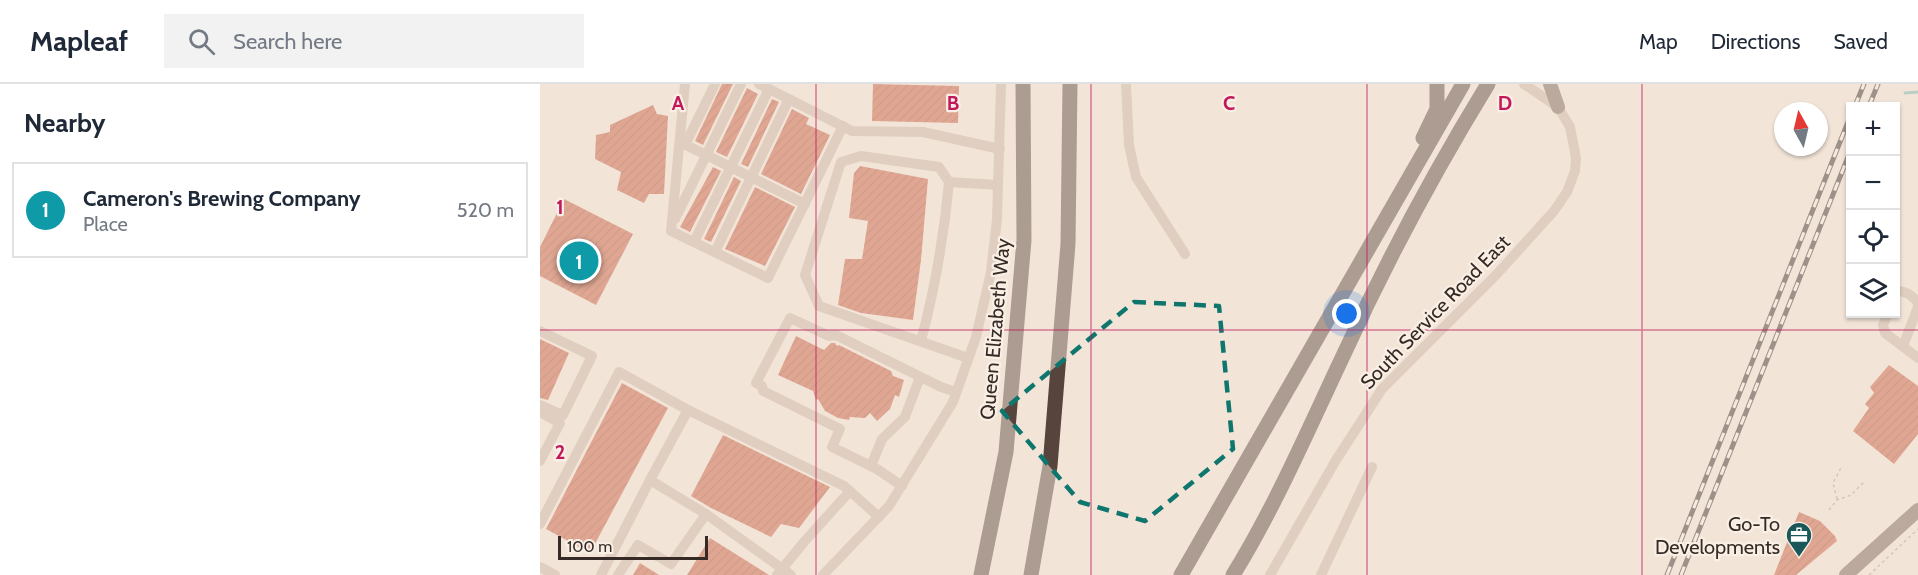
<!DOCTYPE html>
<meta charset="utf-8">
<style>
:root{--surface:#fff;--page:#f2f2f3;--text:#1f2937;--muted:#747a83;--line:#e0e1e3;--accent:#1a5759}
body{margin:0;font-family:Cabin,sans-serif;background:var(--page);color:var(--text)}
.controls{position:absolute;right:18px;top:18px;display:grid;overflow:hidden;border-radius:0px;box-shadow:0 2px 4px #0004}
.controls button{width:54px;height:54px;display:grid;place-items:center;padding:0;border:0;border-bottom:2px solid var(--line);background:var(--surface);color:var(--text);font:30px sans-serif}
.compass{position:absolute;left:1234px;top:18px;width:54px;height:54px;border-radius:50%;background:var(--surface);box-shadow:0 2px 4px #0004;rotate:352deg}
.scale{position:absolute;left:18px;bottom:15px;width:150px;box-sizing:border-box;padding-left:6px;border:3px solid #362a26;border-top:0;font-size:16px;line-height:21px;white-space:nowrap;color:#362a26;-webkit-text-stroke:4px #faefe5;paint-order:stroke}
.you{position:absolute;left:807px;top:230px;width:21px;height:21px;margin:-15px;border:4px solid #fff;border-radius:50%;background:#1a73e8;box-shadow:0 0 0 9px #1a73e833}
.badge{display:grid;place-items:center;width:39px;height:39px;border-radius:50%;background:var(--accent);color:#fff;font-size:20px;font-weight:700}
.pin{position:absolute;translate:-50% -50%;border:3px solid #fff;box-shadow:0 2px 6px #0006}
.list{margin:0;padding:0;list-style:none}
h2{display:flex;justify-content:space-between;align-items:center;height:78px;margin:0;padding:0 24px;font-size:26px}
h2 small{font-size:20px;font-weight:400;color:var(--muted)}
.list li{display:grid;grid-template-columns:39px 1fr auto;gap:18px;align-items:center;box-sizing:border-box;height:96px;margin:0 12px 12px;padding:0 12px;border:2px solid var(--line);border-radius:0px}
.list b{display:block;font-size:22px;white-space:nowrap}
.list p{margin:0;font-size:20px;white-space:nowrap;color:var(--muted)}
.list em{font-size:20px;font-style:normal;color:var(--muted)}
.icon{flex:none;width:33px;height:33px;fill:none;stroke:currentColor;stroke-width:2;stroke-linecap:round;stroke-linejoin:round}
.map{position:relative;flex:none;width:1378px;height:491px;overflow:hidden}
header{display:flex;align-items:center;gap:36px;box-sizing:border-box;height:84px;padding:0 30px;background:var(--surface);border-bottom:2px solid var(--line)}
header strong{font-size:28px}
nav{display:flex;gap:33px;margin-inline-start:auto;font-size:21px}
.search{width:420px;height:54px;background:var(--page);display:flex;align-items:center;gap:15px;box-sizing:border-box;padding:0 21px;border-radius:0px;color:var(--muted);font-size:22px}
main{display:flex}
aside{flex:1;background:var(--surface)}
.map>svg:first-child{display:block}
</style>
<header>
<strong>Mapleaf</strong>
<div class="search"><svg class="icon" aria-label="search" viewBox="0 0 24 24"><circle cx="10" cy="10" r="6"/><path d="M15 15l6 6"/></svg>Search here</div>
<nav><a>Map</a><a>Directions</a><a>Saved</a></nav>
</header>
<main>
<aside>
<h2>Nearby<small></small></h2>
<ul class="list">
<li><span class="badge" style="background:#0f9aa8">1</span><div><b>Cameron's Brewing Company</b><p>Place</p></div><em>520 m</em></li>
</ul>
</aside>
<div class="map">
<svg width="1378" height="491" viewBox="0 0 1378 491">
<defs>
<pattern id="building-hatch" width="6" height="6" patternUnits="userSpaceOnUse" patternTransform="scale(1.5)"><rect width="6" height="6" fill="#cb5a3d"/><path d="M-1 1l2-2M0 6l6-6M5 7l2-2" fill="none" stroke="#a64b33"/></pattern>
</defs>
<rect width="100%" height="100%" fill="#f2e5d8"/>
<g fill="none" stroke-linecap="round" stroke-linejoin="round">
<!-- stream -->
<path stroke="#76b0b1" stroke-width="3" d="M1365 9 1378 8"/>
</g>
<!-- building -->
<g fill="url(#building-hatch)">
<path d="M182 0H193L163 61 155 57Z"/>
<path d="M333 0 419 2 418 39 332 37Z"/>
<path d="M207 4 218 10 187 73 176 68Z"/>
<path d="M232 15 239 18 208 83 201 80Z"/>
<path d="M113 21 117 30 128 32 124 110H109L104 119 77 106 81 88 55 75 56 51 70 48V41Z"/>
<path d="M252 25 269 34 266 40 290 51 261 110 221 90Z"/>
<path d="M320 82 388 95 381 176 373 236 321 229 298 221 305 175H322L328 137 309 134 314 89Z"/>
<path d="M173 83 181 87 150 148 140 143Z"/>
<path d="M194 93 201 97 171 158 164 155Z"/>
<path d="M215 103 255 123 225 182 185 165Z"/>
<path d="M24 115 93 150 56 221 0 192V163Z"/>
<path d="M256 252 284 266 291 259H295L297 262 299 261 351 287 353 292 364 296 359 313 355 311 350 325 337 337 330 329 325 334 310 333 309 336 298 334 285 327 278 315 276 316 273 307 238 291Z"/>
<path d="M0 255 29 269 8 316 0 314Z"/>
<path d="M1349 281 1378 302V350L1354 380 1313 347 1329 324 1325 320 1334 309 1330 303Z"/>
<path d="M82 299 128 324 50 469 6 445Z"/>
<path d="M183 351 290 403 259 444 241 440 231 453 171 424 151 412Z"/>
<path d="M1259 428 1280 437 1295 452 1297 457 1256 491H1234Z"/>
<path d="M170 454 229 491H147Z"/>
<path d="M100 479 119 491H93Z"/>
</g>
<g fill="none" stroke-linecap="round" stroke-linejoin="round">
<!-- path -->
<g stroke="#b79e8e" stroke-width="1.5" stroke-dasharray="3 3" stroke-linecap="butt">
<path d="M1297 415 1293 399 1302 382"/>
<path d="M1289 426 1297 416 1311 411 1324 398"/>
<path d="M1329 491 1378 445"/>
</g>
<!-- minor -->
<g stroke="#cbb4a4" stroke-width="10">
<path d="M145 0 131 147 228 194 303 42"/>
<path d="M219 0 312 47 383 48 460 65"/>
<path d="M586 0 589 61 596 93 645 170"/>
<path d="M140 58 265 120"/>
<path d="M145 61 175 0"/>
<path d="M135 135 201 0"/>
<path d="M154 158 229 5"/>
<path d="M175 168 249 15"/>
<path d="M1356 210V207C1365 206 1373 212 1378 219"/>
<path d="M1348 230 1343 241 1345 249 1378 274"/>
<path d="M0 247 52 272 23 331 0 321"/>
<path d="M381 257C395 204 404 153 409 98"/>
<path d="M1363 262 1378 223"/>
<path d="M428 274 279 222 265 191 301 78 321 72 399 83 409 98 458 101"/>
<path d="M148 326 110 396 166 430 251 491"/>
<path d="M0 328 20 339 0 377"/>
<path d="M331 382 342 355 365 333 380 293"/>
<path d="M362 402 337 385 292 363 300 345 223 307 222 302 216 299 250 234 289 252 296 251 401 303 416 308"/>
<path d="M0 440 79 288 148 326 304 402 339 433"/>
<path d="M0 483 15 491"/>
<path d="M61 491 110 396"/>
<path d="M78 491 98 461 131 480 166 430"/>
<path d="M237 491 264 458 310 407"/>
<path d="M283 491 349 422 413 318 436 253 451 188 457 135 461 0"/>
<path d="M730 491 796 376 842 305 957 190 1014 127 1027 108 1035 87 1036 74 1030 43 1018 23 984 0"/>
<path d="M781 491 832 383"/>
</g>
<!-- major -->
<g stroke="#786056" stroke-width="14">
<path d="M1010 0 1018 23"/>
<path d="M1306 491 1378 426"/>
</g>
<!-- highway -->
<g stroke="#57443d" stroke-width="15">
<path d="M883 54 897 25V0"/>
<path d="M441 491 466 368 484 156 483 0"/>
<path d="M491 491 510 382 528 160 530 0"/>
<path d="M641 491 923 0"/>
<path d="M693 491C736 421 768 346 803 272 846 178 894 88 948 0"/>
</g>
<!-- rail casing -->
<g stroke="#362a26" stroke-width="5">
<g id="rail">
<path d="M1315 22 1324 0"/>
<path d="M1329 22 1338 0"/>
<path d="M1127 491 1310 33"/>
<path d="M1141 491 1310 68"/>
</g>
</g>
<!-- rail -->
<use href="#rail" stroke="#faefe5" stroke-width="3" stroke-dasharray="9" stroke-linecap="butt"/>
</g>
<!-- marked area -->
<path d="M0 0H1378V491H0ZM594 218 679 222 693 365 605 437 540 418 462 327Z" fill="#f2e5d8" fill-opacity=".55" fill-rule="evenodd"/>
<path fill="none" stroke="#0f766e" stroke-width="4.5" stroke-dasharray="12 8" stroke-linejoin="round" d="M594 218 679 222 693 365 605 437 540 418 462 327Z"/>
<!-- grid -->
<path fill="none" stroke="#c2185b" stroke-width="1.5" stroke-opacity="0.55" d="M276 0V491M551 0V491M827 0V491M1102 0V491M0 246H1378"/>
<!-- icons -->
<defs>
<g id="office-pin" transform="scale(1.35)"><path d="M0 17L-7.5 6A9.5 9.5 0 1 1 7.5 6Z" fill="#1a5759" stroke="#faefe5"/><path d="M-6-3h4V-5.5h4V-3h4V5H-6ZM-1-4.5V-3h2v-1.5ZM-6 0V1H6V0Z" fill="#fff"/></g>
</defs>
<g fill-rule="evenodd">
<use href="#office-pin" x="1259" y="451"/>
</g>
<g text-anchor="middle" stroke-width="4.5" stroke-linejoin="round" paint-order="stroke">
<!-- street labels -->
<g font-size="20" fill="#362a26" stroke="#faefe5">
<text transform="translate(895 228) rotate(-46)" y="7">South Service Road East</text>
<text transform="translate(455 245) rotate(-85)" y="7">Queen Elizabeth Way</text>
</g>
<!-- poi labels -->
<g font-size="20" fill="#362a26" stroke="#faefe5" text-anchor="end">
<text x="1240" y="447">Go-To<tspan x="1240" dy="23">Developments</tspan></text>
</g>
</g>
<g font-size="20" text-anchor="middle" font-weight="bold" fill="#c2185b" stroke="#faefe5" stroke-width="4.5" stroke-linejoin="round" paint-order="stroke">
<text x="138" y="26">A</text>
<text x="413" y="26">B</text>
<text x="689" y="26">C</text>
<text x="965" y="26">D</text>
<text x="20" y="130">1</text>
<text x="20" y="375">2</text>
</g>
</svg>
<div class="controls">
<button>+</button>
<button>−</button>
<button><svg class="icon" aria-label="locate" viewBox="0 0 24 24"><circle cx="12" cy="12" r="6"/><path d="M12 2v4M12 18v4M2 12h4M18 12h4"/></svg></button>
<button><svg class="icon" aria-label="layers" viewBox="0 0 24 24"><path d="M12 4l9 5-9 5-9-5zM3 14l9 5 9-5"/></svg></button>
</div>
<svg class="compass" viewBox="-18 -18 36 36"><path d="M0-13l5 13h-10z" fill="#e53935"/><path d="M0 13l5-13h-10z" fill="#747a83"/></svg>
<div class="scale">100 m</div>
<div class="you"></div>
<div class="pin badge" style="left:39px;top:177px;background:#0f9aa8">1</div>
</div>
</main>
